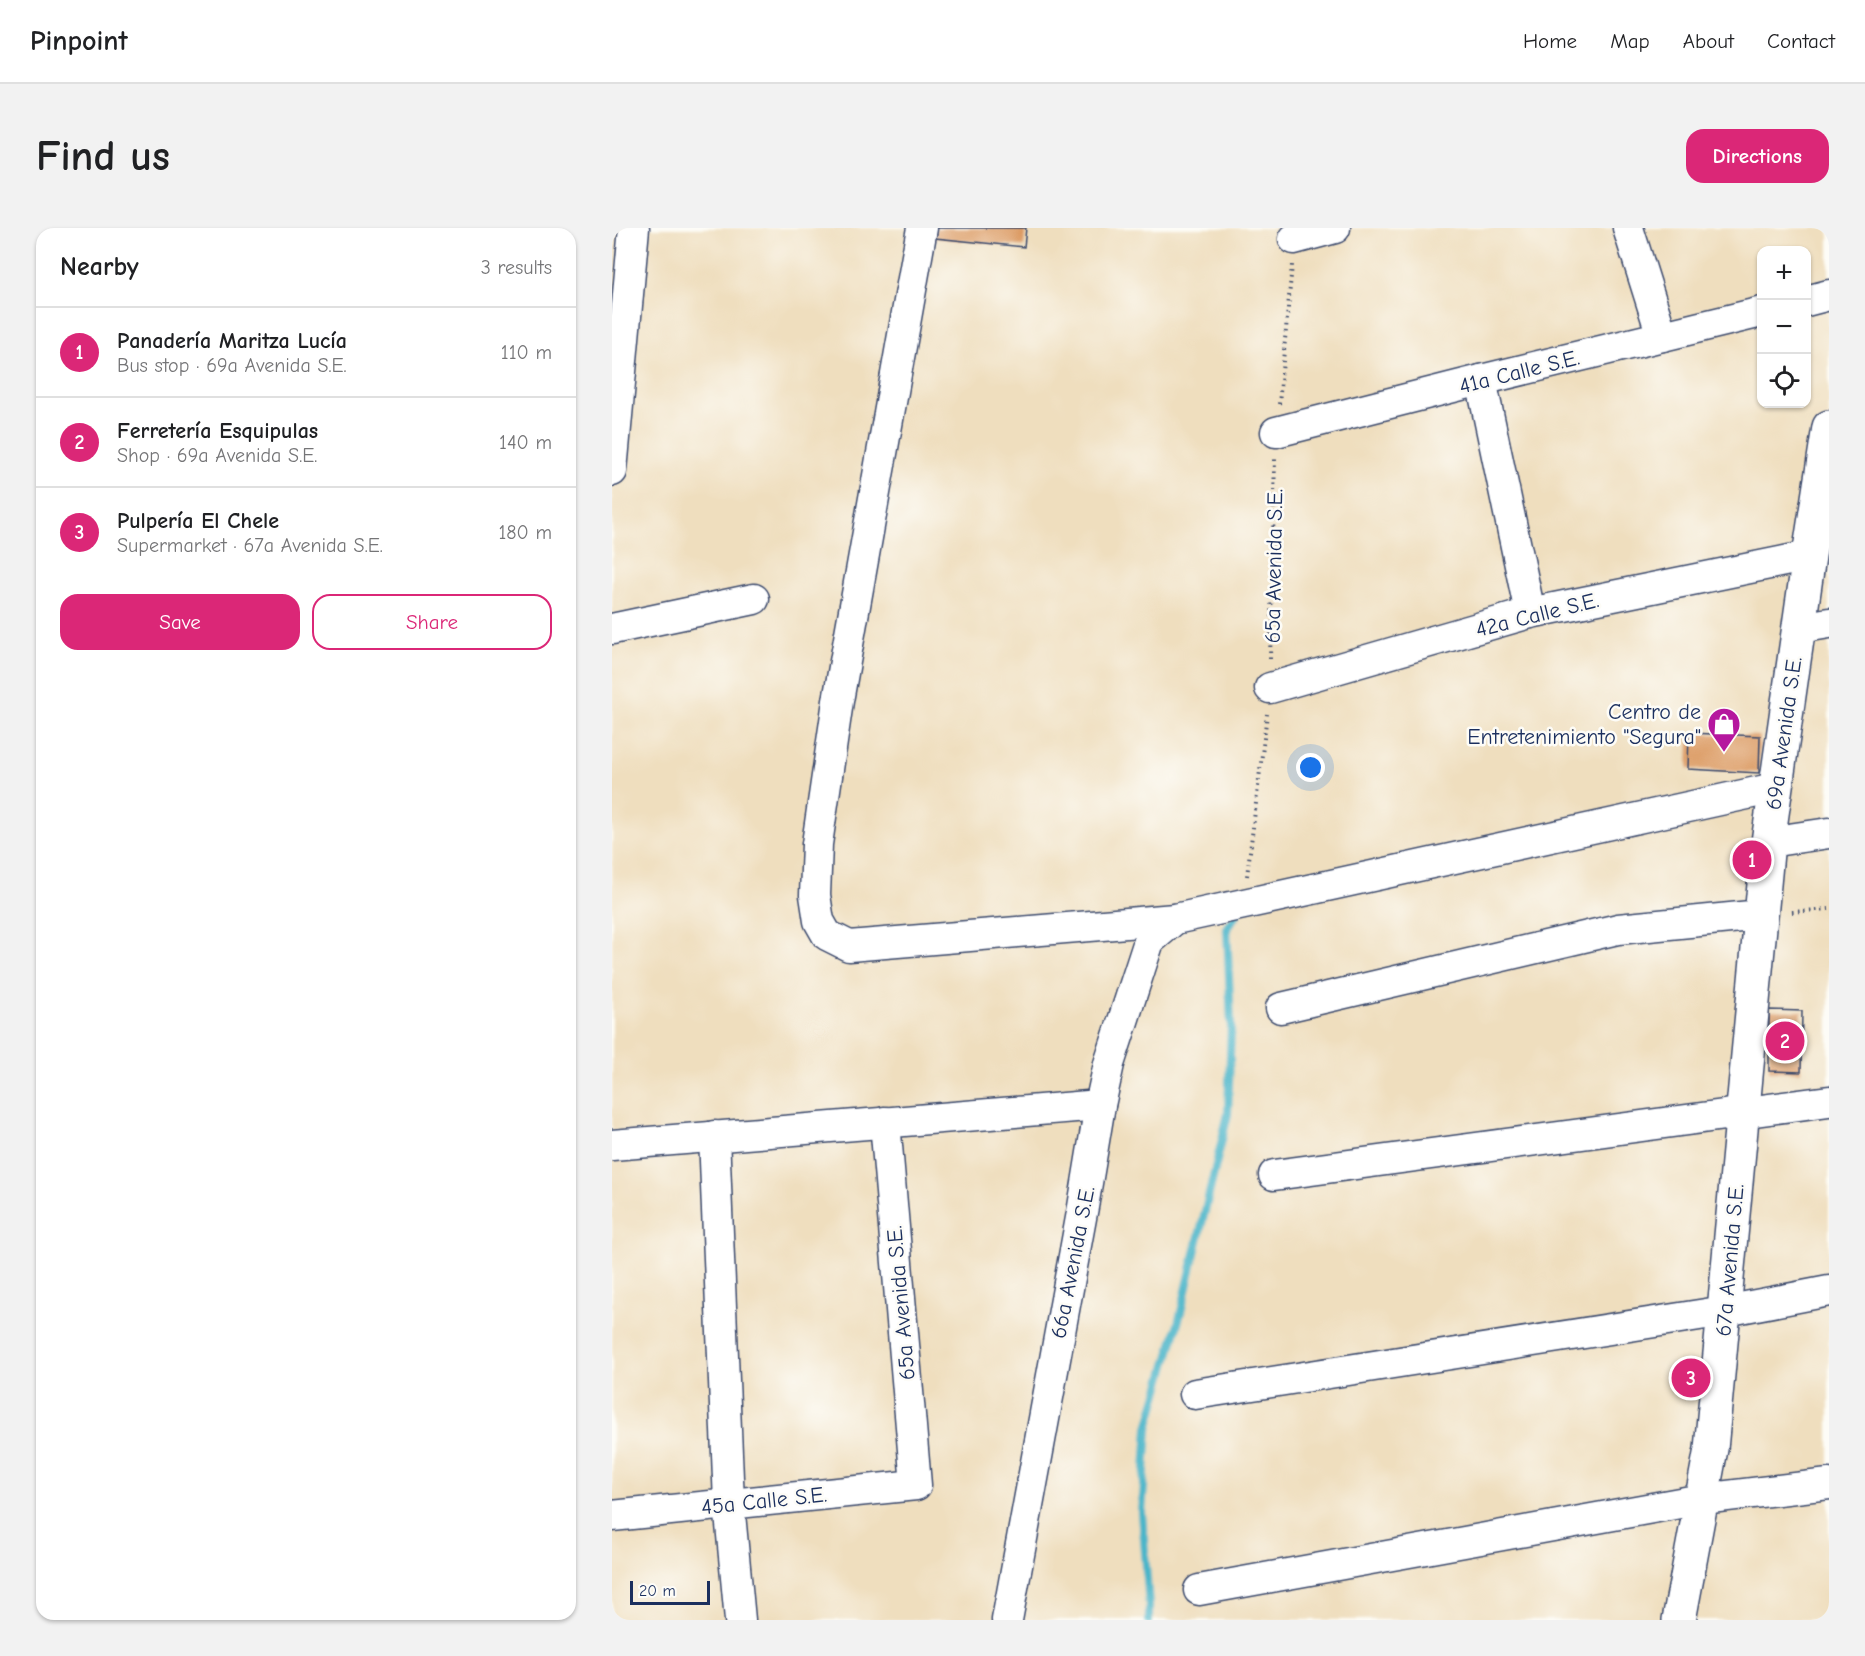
<!DOCTYPE html>
<meta charset="utf-8">
<style>
:root{--surface:#fff;--page:#f2f2f2;--text:#202124;--muted:#757577;--line:#e0e0e0;--accent:#db2777}
body{margin:0;font-family:"Comic Neue",sans-serif;background:var(--page);color:var(--text)}
.controls{position:absolute;right:18px;top:18px;display:grid;overflow:hidden;border-radius:12px;box-shadow:0 2px 4px #0004}
.controls button{width:54px;height:54px;display:grid;place-items:center;padding:0;border:0;border-bottom:2px solid var(--line);background:var(--surface);color:var(--text);font:30px sans-serif}
.scale{position:absolute;left:18px;bottom:15px;width:80px;box-sizing:border-box;padding-left:6px;border:3px solid #1b2f5e;border-top:0;font-size:16px;line-height:21px;white-space:nowrap;color:#1b2f5e;-webkit-text-stroke:4px #fdfcf7;paint-order:stroke}
.you{position:absolute;left:699px;top:540px;width:21px;height:21px;margin:-15px;border:4px solid #fff;border-radius:50%;background:#1a73e8;box-shadow:0 0 0 9px #1a73e833}
.badge{display:grid;place-items:center;width:39px;height:39px;border-radius:50%;background:var(--accent);color:#fff;font-size:20px;font-weight:700}
.pin{position:absolute;translate:-50% -50%;border:3px solid #fff;box-shadow:0 2px 6px #0006}
.list{margin:0;padding:0;list-style:none}
h2{display:flex;justify-content:space-between;align-items:center;height:78px;margin:0;padding:0 24px;font-size:26px}
h2 small{font-size:20px;font-weight:400;color:var(--muted)}
.list li{display:grid;grid-template-columns:39px 1fr auto;gap:18px;align-items:center;box-sizing:border-box;height:90px;padding:0 24px;border-top:2px solid var(--line)}
.list b{display:block;font-size:22px;white-space:nowrap}
.list p{margin:0;font-size:20px;white-space:nowrap;color:var(--muted)}
.list em{font-size:20px;font-style:normal;color:var(--muted)}
.actions{display:flex;gap:12px;padding:18px 24px}
.actions a{flex:1;padding:14px 0;border:2px solid var(--accent);border-radius:18px;text-align:center;font-size:21px;color:var(--accent)}
.actions .main{background:var(--accent);color:#fff}
.icon{flex:none;width:33px;height:33px;fill:none;stroke:currentColor;stroke-width:2;stroke-linecap:round;stroke-linejoin:round}
.map{position:relative;flex:none;width:1217px;height:1392px;overflow:hidden;border-radius:18px}
header{display:flex;align-items:center;gap:36px;box-sizing:border-box;height:84px;padding:0 30px;background:var(--surface);border-bottom:2px solid var(--line)}
header strong{font-size:28px}
nav{display:flex;gap:33px;margin-inline-start:auto;font-size:21px}
.intro{display:flex;align-items:center;justify-content:space-between;box-sizing:border-box;height:144px;padding:0 36px}
h1{margin:0;font-size:42px}
.button{padding:15px 27px;border-radius:18px;background:var(--accent);color:#fff;font-size:21px;font-weight:700}
main{display:flex;gap:36px;padding:0 36px}
aside{flex:1;background:var(--surface);border-radius:18px;box-shadow:0 2px 4px #0004}
.map>svg:first-child{display:block}
</style>
<header>
<strong>Pinpoint</strong>
<nav><a>Home</a><a>Map</a><a>About</a><a>Contact</a></nav>
</header>
<div class="intro"><h1>Find us</h1><a class="button">Directions</a></div>
<main>
<aside>
<h2>Nearby<small>3 results</small></h2>
<ul class="list">
<li><span class="badge">1</span><div><b>Panadería Maritza Lucía</b><p>Bus stop · 69a Avenida S.E.</p></div><em>110 m</em></li>
<li><span class="badge">2</span><div><b>Ferretería Esquipulas</b><p>Shop · 69a Avenida S.E.</p></div><em>140 m</em></li>
<li><span class="badge">3</span><div><b>Pulpería El Chele</b><p>Supermarket · 67a Avenida S.E.</p></div><em>180 m</em></li>
</ul>
<div class="actions"><a class="main">Save</a><a>Share</a></div>
</aside>
<div class="map">
<svg width="1217" height="1392" viewBox="0 0 1217 1392">
<rect width="100%" height="100%" fill="#fdfcf7"/>
<filter id="ink" filterUnits="userSpaceOnUse"><feTurbulence type="fractalNoise" baseFrequency=".0167" numOctaves="2"/><feDisplacementMap in="SourceGraphic" scale="12" xChannelSelector="R" yChannelSelector="G"/><feConvolveMatrix kernelMatrix="1 2 1 2 8 2 1 2 1" color-interpolation-filters="sRGB"/></filter>
<filter id="wash" filterUnits="userSpaceOnUse"><feTurbulence type="fractalNoise" baseFrequency=".008" numOctaves="4" result="noise"/><feDisplacementMap in="SourceGraphic" scale="24" xChannelSelector="R" yChannelSelector="G"/><feGaussianBlur stdDeviation="1.35" result="paint"/><feColorMatrix in="noise" values="0 0 0 0 0 0 0 0 0 0 0 0 0 0 0 0 0 1.4 0 .05"/><feComposite in="paint" operator="in"/></filter>
<g filter="url(#wash)">
<rect width="100%" height="100%" fill="#efdebe"/>
<g fill="none" stroke-linecap="round" stroke-linejoin="round">
<!-- stream -->
<path stroke="#4cb5c9" stroke-width="8" d="M537 1392V1378L530 1285 536 1200 568 1088 616 886 619 797 615 700 625 686"/>
</g>
<g id="blocks">
<!-- building -->
<g fill="#db9960">
<path d="M324 0H414L412 19 323 10Z"/>
<path d="M1077 505 1148 508 1147 545 1076 541Z"/>
<path d="M1157 782 1190 783 1189 844 1157 843Z"/>
</g>
</g>
</g>
<g filter="url(#ink)">
<use href="#blocks" fill-opacity="0" stroke="#3b496c" stroke-width="1.5"/>
<g fill="none" stroke-linecap="round" stroke-linejoin="round">
<!-- street casing -->
<g stroke="#3b496c" stroke-width="33">
<g id="street">
<path d="M310 0 226 473 205 616 203 667 207 693 215 707 237 718 563 691 1163 560"/>
<path d="M1016 0 1050 108"/>
<path d="M682 11 723 0"/>
<path d="M1194 73 1217 67"/>
<path d="M869 152 918 385"/>
<path d="M664 204 869 152 1150 84"/>
<path d="M0 243 22 0"/>
<path d="M1187 400 1217 395"/>
<path d="M0 401 142 371"/>
<path d="M658 460 918 385 1197 328"/>
<path d="M1156 614 1217 605"/>
<path d="M669 780 1006 701 1149 687"/>
<path d="M102 908 117 1275 128 1392"/>
<path d="M0 917 488 877"/>
<path d="M662 947 1217 873"/>
<path d="M583 1166 1113 1083 1217 1063"/>
<path d="M0 1288 304 1257 273 894"/>
<path d="M587 1362 1090 1271 1217 1256"/>
<path d="M395 1392 471 979 488 877 497 836 537 713 563 691"/>
</g>
</g>
<!-- secondary casing -->
<g stroke="#3b496c" stroke-width="36">
<path id="secondary" d="M1067 1392 1099 1221 1156 614 1197 328 1217 199"/>
</g>
<!-- path -->
<g stroke="#3b496c" stroke-width="4" stroke-dasharray="1.5 4.5" stroke-linecap="butt">
<path d="M667 176 680 37"/>
<path d="M658 431 663 231"/>
<path d="M635 648 655 486"/>
<path d="M1180 684 1217 681"/>
</g>
<!-- street -->
<use href="#street" stroke="#fff" stroke-width="30"/>
<!-- secondary -->
<use href="#secondary" stroke="#fff" stroke-width="33"/>
</g>
</g>
<!-- icons -->
<defs>
<g id="shop-pin" transform="scale(1.725)"><path d="M0 17L-7.5 6A9.5 9.5 0 1 1 7.5 6Z" fill="#b5179e" stroke="#fdfcf7"/><path d="M-5-2.5h2.3a2.7 3.5 0 0 1 5.4 0H5L5.5 6h-11ZM-1.5-2.5h3a1.5 2.3 0 0 0-3 0Z" fill="#fff"/></g>
</defs>
<g fill-rule="evenodd">
<use href="#shop-pin" x="1112" y="496"/>
</g>
<g text-anchor="middle" stroke-width="5" stroke-linejoin="round" paint-order="stroke">
<!-- street labels -->
<g font-size="22" fill="#1b2f5e" stroke="#fdfcf7">
<text transform="translate(907 143) rotate(-14)" y="8">41a Calle S.E.</text>
<text transform="translate(661 338) rotate(-89)" y="8">65a Avenida S.E.</text>
<text transform="translate(925 386) rotate(-14)" y="8">42a Calle S.E.</text>
<text transform="translate(1171 505) rotate(-82)" y="8">69a Avenida S.E.</text>
<text transform="translate(1117 1032) rotate(-85)" y="8">67a Avenida S.E.</text>
<text transform="translate(460 1034) rotate(-79)" y="8">66a Avenida S.E.</text>
<text transform="translate(288 1075) rotate(-95)" y="8">65a Avenida S.E.</text>
<text transform="translate(152 1272) rotate(-6)" y="8">45a Calle S.E.</text>
</g>
<!-- poi labels -->
<g font-size="22" fill="#1b2f5e" stroke="#fdfcf7" text-anchor="end">
<text x="1089" y="491">Centro de<tspan x="1089" dy="25">Entretenimiento "Segura"</tspan></text>
</g>
</g>
</svg>
<div class="controls">
<button>+</button>
<button>−</button>
<button><svg class="icon" aria-label="locate" viewBox="0 0 24 24"><circle cx="12" cy="12" r="6"/><path d="M12 2v4M12 18v4M2 12h4M18 12h4"/></svg></button>
</div>
<div class="scale">20 m</div>
<div class="you"></div>
<div class="pin badge" style="left:1140px;top:632px">1</div>
<div class="pin badge" style="left:1173px;top:813px">2</div>
<div class="pin badge" style="left:1079px;top:1150px">3</div>
</div>
</main>
